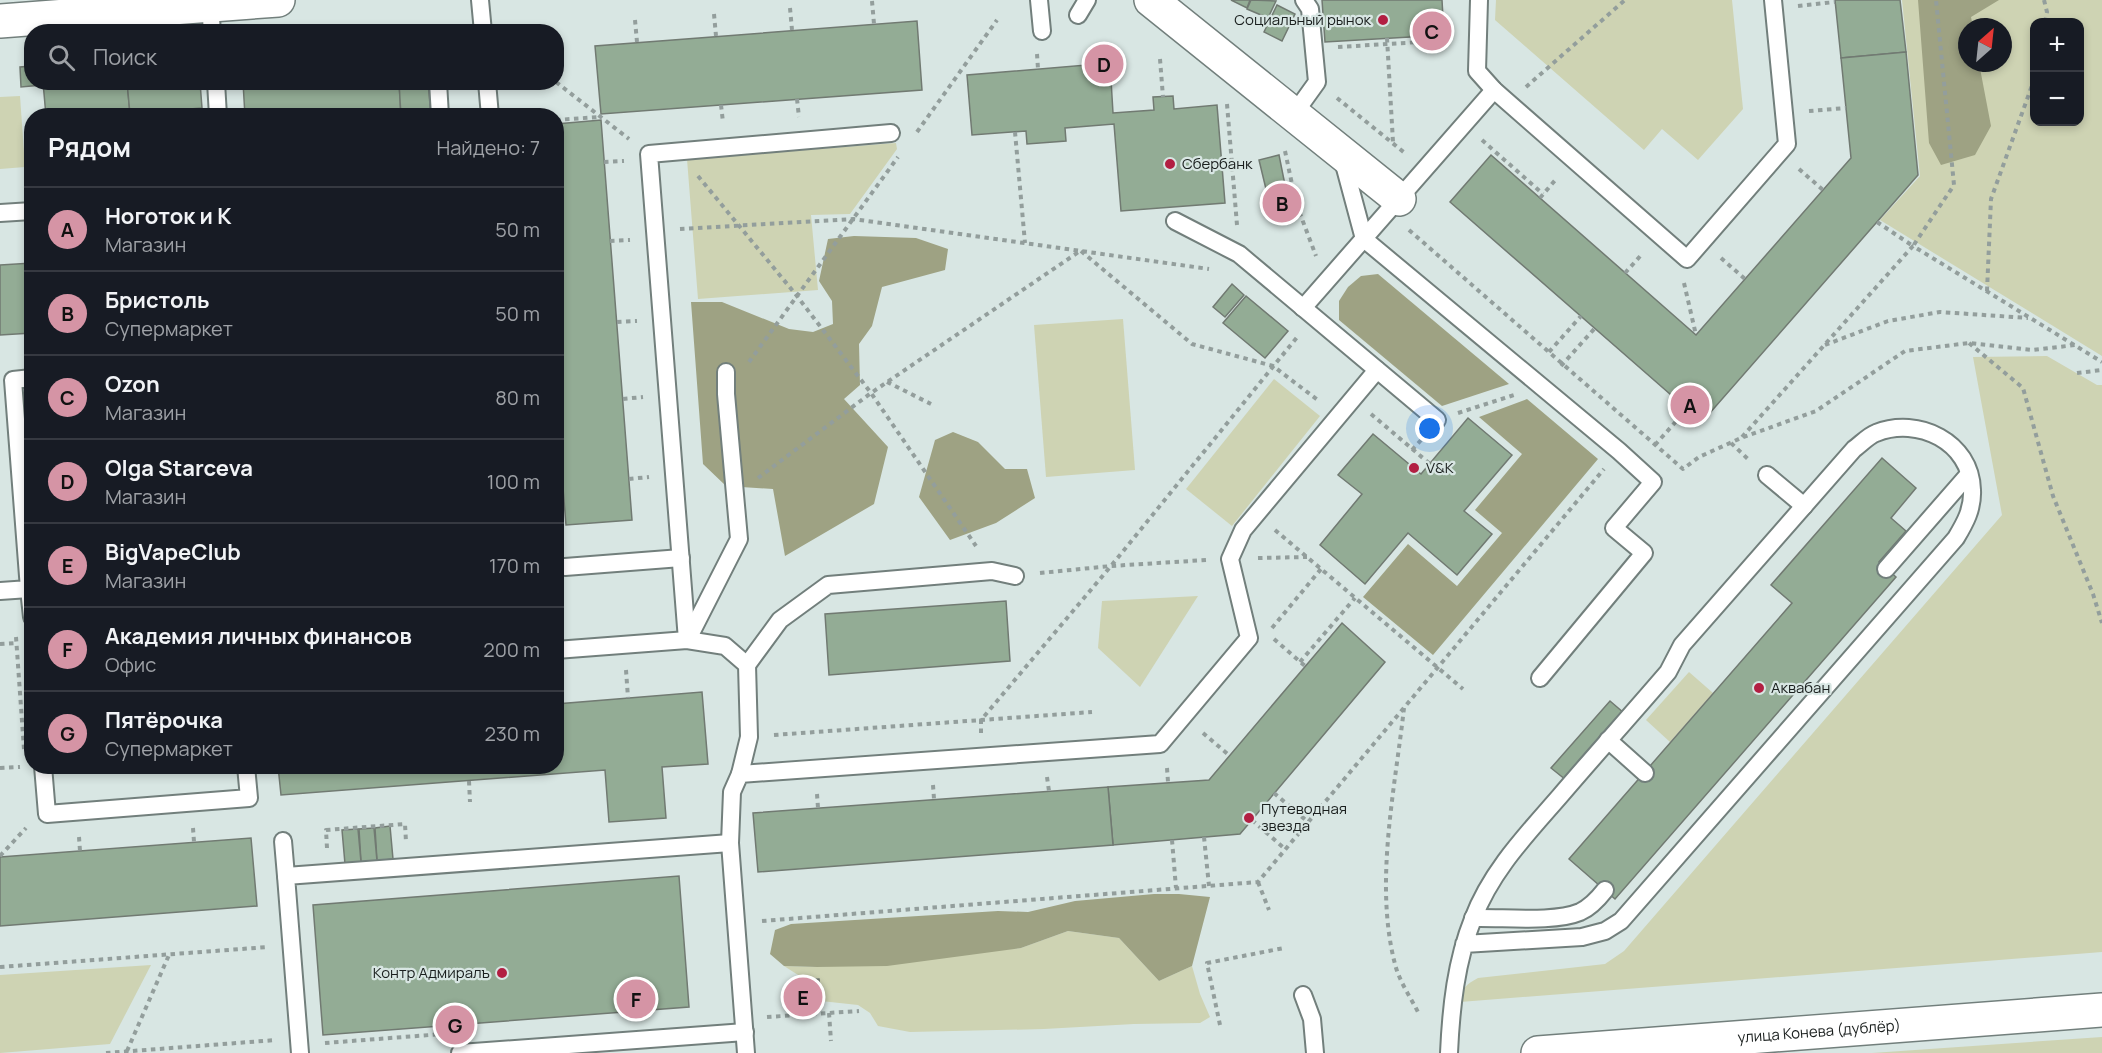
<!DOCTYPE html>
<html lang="ru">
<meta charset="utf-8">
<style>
:root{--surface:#171b24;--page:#20242c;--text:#f1f3f6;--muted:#9ea1a6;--line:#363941;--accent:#d594a5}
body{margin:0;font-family:Manrope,sans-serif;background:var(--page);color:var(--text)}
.controls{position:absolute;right:18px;top:18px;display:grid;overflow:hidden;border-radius:12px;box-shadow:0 3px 9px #0003}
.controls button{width:54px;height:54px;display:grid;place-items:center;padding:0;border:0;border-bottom:2px solid var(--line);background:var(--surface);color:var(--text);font:30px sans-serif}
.compass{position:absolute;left:1958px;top:18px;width:54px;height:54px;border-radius:50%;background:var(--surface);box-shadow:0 3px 9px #0003;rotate:27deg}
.you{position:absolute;left:1430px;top:429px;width:21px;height:21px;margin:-15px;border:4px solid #fff;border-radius:50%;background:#1a73e8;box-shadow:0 0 0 9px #1a73e833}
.badge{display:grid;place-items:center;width:39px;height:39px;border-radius:50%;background:var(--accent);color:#111;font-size:20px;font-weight:700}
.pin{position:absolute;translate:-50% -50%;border:3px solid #fff;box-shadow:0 2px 6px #0006}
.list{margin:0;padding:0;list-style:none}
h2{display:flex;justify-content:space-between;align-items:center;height:78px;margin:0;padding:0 24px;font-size:26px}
h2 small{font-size:20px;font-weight:400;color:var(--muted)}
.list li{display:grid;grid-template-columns:39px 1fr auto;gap:18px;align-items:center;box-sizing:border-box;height:84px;padding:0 24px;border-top:2px solid var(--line)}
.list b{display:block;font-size:22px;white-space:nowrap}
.list p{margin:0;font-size:20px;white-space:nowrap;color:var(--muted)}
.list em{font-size:20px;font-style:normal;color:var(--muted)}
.icon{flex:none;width:33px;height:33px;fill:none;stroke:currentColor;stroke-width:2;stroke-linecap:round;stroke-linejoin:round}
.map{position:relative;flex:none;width:2102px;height:1053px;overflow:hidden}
.search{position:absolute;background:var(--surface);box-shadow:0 3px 9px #0003;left:24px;top:24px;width:540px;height:66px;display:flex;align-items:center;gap:15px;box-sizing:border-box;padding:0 21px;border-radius:24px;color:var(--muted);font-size:22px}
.panel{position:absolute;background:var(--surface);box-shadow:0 3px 9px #0003;left:24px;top:108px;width:540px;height:666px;border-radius:24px}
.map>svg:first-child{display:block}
</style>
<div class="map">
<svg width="2102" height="1053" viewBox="0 0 2102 1053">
<rect width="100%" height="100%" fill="#d8e6e3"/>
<!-- green -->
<g fill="#ced3b3" fill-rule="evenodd">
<path d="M1496 0H1732L1743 109 1698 160 1662 129 1644 150 1495 20Z"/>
<path d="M1902 0H2102V356L1880 220 1920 176ZM2034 22H2080V122H2034ZM1967 27H2003V63H1967Z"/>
<path d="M20 96 25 167 0 169V97Z"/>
<path d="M896 143 897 149 850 214 811 215 818 290 698 299 687 159Z"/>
<path d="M1123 319 1135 470 1046 477 1034 325Z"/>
<path d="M2047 356 2097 385H2102V952L1460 1002C1461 988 1467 984 1478 978L1605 964 1624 951 2002 515 1973 357Z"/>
<path d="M1274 379 1320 416 1232 526 1186 489Z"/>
<path d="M1198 596 1140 687 1098 648 1102 601Z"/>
<path d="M1689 672 1713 693 1670 742 1646 720Z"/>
<path d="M1068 931 1119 938 1159 981 1192 966 1200 994 1210 1017 1200 1023 1134 1024 1044 1029 910 1032 878 1026 870 1013 858 1005 821 1001 819 979 806 980 784 966 817 967 1021 948Z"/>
<path d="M151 965 110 1044 0 1053V975Z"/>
<path d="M2102 1037V1053H1872Z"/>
</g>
<!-- forest -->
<g fill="#9ea283">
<path d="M1918 0H1999L1971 17 1973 27H1967V63H1979L1991 126 1975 155 1941 165 1929 143Z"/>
<path d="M854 236 916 238 948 249 945 270 882 287 872 326 859 344 860 385 844 399 888 447 874 504 785 556 773 489 726 486 703 464 691 302H722L789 329 813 332 833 324 832 301 819 281 828 239Z"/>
<path d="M1378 274 1509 384 1442 406 1339 320V301L1348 287 1361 276Z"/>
<path d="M1527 399 1598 459 1433 655 1363 597 1408 544 1457 586 1502 533 1475 510 1522 454 1479 417Z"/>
<path d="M953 432 978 442 1005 469H1027L1035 498 996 523 950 540 919 497 935 440Z"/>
<path d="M1154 894H1179L1210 897 1192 966 1159 981 1119 938 1068 931 1021 948 887 966 817 967 784 966 770 954 775 930 791 924 998 911 1028 912 1075 901Z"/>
</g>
<!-- building -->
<g fill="#93ac95" stroke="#717a72" stroke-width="1.5">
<path d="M1231 0H1250L1247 8Z"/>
<path d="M1251 0 1276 1 1268 18 1247 9Z"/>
<path d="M1322 0H1442L1444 35 1325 42Z"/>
<path d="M1835 0H1900L1906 52 1841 58Z"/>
<path d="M1277 5 1295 14 1282 41 1264 32Z"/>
<path d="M917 21 922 90 601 114 595 46Z"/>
<path d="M1906 52 1918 175 1702 422 1450 202 1491 155 1696 335 1851 158 1841 58Z"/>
<path d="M1110 63 1113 113 1154 110 1153 97 1173 96 1174 109 1217 105 1225 203 1121 211 1114 124 1065 128 1066 141 1027 144 1026 131 972 135 967 75Z"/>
<path d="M32 66V82H42V85L21 87 20 67Z"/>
<path d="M43 82H127L130 114 46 116Z"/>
<path d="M127 82H200L202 108 130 114Z"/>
<path d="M243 82H399L401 116H245Z"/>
<path d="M399 82H428L431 116H401Z"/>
<path d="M601 120 632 520 566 525 556 402V124Z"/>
<path d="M1279 155 1285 185 1266 189 1259 160Z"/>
<path d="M1287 194 1291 209 1276 212 1273 197Z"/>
<path d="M32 263V333L0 335V265Z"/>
<path d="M1232 284 1244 295 1225 317 1213 307Z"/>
<path d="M1246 296 1288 331 1265 358 1223 323Z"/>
<path d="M1468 418 1512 455 1464 511 1492 534 1457 575 1408 533 1365 584 1320 545 1362 494 1338 475 1373 434 1421 474Z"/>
<path d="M1882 458 1916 488 1891 518 1906 531 1879 562 1896 577 1615 899 1569 859 1792 603 1771 585Z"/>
<path d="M1006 601 1010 661 829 675 825 614Z"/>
<path d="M1342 623 1385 662 1240 834 1113 845 1108 787 1209 780Z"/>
<path d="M702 692 708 764 662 767 666 818 609 822 605 770 281 795 278 766H556V704Z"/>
<path d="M1610 701 1624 713 1566 780 1551 768Z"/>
<path d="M1108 787 1113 845 758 872 753 813Z"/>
<path d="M390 826 393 859 377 861 375 828Z"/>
<path d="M374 828 377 861 361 862 359 829Z"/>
<path d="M358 829 361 862 345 864 342 830Z"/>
<path d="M251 838 257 906 0 926V857Z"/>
<path d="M679 876 689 1007 323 1035 313 905Z"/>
<path d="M819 979 821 1001 790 1003 789 981Z"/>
</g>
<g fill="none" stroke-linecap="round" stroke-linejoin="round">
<!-- service casing -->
<g stroke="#727f7c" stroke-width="20">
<g id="service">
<path d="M480 0 483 32"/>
<path d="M1039 0 1042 31"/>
<path d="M1479 0 1477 71 1494 90 1687 259 1787 144 1773 0"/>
<path d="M210 5 212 32"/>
<path d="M1078 15 1087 0"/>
<path d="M216 82 218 116"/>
<path d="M438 82 440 116"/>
<path d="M487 82 490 116"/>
<path d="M1294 114 1317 82 1310 9 1304 0"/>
<path d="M1342 157 1364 239 1619 451 1653 482 1614 528 1644 553 1540 678"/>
<path d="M0 213 32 211"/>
<path d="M1175 221 1239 254 1437 420"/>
<path d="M1303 308 1494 90"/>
<path d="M1767 475 1804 506"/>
<path d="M565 567 681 558"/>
<path d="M1886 569 1968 475"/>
<path d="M29 589 32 617"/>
<path d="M0 591 29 589 13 380 32 378"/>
<path d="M688 639 739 539 726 394V372"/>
<path d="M687 640 649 154 891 133"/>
<path d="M556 650 687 640 725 646 747 665 749 737 740 774"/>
<path d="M747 665 780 620 828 585 992 571 1015 576"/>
<path d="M1608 740 1645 773"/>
<path d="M43 766 47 814 249 798 246 766"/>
<path d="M283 841 286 876"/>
<path d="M1473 918C1503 917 1554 923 1580 912 1591 907 1598 899 1605 890"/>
<path d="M1303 995 1312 1019 1315 1053"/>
<path d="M300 1053 286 876 730 843"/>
<path d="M460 1053 745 1032"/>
<path d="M746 1053 730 843 732 792 740 774 1160 744 1249 638 1230 559 1243 530 1377 370"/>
<path d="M1449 1053C1451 1008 1456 961 1473 919 1491 871 1527 834 1560 796 1595 755 1632 714 1668 672L1682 645 1854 449C1861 444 1868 436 1876 433 1918 416 1971 442 1972 490 1973 509 1965 523 1956 538L1621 921 1605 931 1582 937 1464 944"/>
</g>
</g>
<!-- minor casing -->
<g stroke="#727f7c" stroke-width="36">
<g id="minor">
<path d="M1151 0 1399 199"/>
<path d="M0 21 278 0"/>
</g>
</g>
<!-- secondary casing -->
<g stroke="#727f7c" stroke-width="36">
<g id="secondary">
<path id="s1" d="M1538 1053 2102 1010"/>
</g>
</g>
<!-- path -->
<g stroke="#939e9c" stroke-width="4" stroke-dasharray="4.5 4.5" stroke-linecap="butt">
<path d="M2044 0 2047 12 2045 22"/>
<path d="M872 1 874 24"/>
<path d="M1798 6 1835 2"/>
<path d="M790 8 792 30"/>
<path d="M714 14 716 36"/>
<path d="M635 20 637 42"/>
<path d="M1387 38 1393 142"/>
<path d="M1102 44 1104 64"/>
<path d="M1338 47 1453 40"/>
<path d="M1037 54 1038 69"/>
<path d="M1160 59 1163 97"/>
<path d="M556 82 629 139"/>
<path d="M1526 87 1625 0"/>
<path d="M1337 98 1406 154"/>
<path d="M797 99 799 117"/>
<path d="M1227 104 1237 225"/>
<path d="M721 105 723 122"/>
<path d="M1809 111 1846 108"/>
<path d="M556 120 599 117"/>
<path d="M917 132 997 20"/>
<path d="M1015 132 1025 243"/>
<path d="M1482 140 1543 194"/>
<path d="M1285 151 1296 203 1316 256"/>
<path d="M604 162 624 161"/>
<path d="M1799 169 1823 190"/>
<path d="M698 176 797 296 871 393 976 546"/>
<path d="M1540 198 1557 178"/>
<path d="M1877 222 1913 246 1954 185 1936 0"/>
<path d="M680 229 853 219 1209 269"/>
<path d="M1409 230 1683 469 1699 457 1741 438 1816 411 1905 351 1969 343 2033 350 2075 345"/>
<path d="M30 236 32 259"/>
<path d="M610 241 630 240"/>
<path d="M1081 251 1192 344 1273 366 1319 401"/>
<path d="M1721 258 1745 279"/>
<path d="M1625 273 1643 253"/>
<path d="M1684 283 1696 335"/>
<path d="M1987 291 1991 199 2034 80"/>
<path d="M617 322 637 321"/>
<path d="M1969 343 2023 388 2053 496 2093 594 2102 623"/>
<path d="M1825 345 1888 321 1940 312 2028 318"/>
<path d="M1549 352 1581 316"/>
<path d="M749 362 898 157"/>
<path d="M1561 366 1595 328"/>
<path d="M2077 373 2102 370"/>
<path d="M887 382 931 404"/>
<path d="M623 399 643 397"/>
<path d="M1458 413 1514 395"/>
<path d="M1371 414 1430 464"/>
<path d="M1742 437 1913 246 2102 362"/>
<path d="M1731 443 1748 459"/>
<path d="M1655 445 1687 409"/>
<path d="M1412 450 1422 439"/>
<path d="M758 478 871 393 1080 251"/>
<path d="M629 479 649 477"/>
<path d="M1275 530 1463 689"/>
<path d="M1258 558 1307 557"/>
<path d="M1040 573 1111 566 1206 560"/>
<path d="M1272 628 1321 569"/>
<path d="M16 637 24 749"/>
<path d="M1274 639 1305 666"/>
<path d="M0 644 16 643"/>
<path d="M1300 662 1355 598"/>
<path d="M626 670 628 698"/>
<path d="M1404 708C1395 789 1374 884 1395 964 1399 981 1411 998 1419 1014"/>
<path d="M981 733V720L1111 566 1298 336"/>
<path d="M1203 733 1230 756"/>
<path d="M774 735 1092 712"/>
<path d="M0 768 20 767"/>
<path d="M1167 768 1168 782"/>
<path d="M1047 777 1049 791"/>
<path d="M469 781 470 802"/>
<path d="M933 785 934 799"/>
<path d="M1274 793 1308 822"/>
<path d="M817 794 818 808"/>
<path d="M1252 820 1285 849"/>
<path d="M193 828 194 842"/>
<path d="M79 837 80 851"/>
<path d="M1204 837 1209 886"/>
<path d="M1172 840 1176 888"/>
<path d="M327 848 326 830 405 824 406 842"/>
<path d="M0 856 26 828"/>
<path d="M1258 882 1269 910"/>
<path d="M762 921 1258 882 1604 469"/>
<path d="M0 967 268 947"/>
<path d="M829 1013 831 1041"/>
<path d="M767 1017 859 1011"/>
<path d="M1220 1025 1207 963 1284 948"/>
<path d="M325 1043 443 1034"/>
<path d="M127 1051 169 955"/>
<path d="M106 1053 276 1040"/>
</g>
<!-- service -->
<use href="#service" stroke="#fff" stroke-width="16"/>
<!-- minor -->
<use href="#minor" stroke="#fff" stroke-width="33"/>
<!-- secondary -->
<use href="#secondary" stroke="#fff" stroke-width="33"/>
</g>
<!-- markers -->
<g fill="#b21f42" stroke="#d8e6e3" stroke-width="2">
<circle cx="1383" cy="20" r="6"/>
<circle cx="1170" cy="164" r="6"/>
<circle cx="1414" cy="468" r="6"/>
<circle cx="1759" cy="688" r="6"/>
<circle cx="1249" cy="818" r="6"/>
<circle cx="502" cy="973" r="6"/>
</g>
<g text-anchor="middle" stroke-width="4.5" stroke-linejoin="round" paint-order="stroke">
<!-- poi labels -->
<g font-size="15" fill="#1a1f1e" stroke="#d8e6e3" text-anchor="start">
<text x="1371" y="25" text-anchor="end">Социальный рынок</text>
<text x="1182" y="169">Сбербанк</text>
<text x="1426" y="473">V&amp;K</text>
<text x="1771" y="693">Аквабан</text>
<text x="1261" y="814">Путеводная<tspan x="1261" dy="17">звезда</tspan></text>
<text x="490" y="978" text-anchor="end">Контр Адмиралъ</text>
</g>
<!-- street labels -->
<g font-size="15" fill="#1a1f1e" stroke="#d8e6e3">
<text dy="5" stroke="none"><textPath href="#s1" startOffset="282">улица Конева (дублёр)</textPath></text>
</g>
</g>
</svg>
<div class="controls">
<button>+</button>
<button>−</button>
</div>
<svg class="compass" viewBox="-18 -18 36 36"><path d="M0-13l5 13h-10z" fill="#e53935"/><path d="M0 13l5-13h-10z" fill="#9ea1a6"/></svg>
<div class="you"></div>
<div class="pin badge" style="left:1690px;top:405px">A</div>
<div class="pin badge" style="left:1282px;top:203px">B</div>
<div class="pin badge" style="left:1432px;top:31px">C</div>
<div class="pin badge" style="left:1104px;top:64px">D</div>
<div class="pin badge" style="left:803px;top:997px">E</div>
<div class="pin badge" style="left:636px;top:999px">F</div>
<div class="pin badge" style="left:455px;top:1025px">G</div>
<div class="search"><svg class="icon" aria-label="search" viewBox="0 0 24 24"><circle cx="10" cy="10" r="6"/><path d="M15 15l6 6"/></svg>Поиск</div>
<section class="panel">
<h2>Рядом<small>Найдено: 7</small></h2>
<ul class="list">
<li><span class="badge">A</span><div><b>Ноготок и К</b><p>Магазин</p></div><em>50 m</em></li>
<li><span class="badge">B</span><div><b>Бристоль</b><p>Супермаркет</p></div><em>50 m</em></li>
<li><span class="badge">C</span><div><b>Ozon</b><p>Магазин</p></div><em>80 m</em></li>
<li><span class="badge">D</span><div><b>Olga Starceva</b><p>Магазин</p></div><em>100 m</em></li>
<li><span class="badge">E</span><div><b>BigVapeClub</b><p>Магазин</p></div><em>170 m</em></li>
<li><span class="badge">F</span><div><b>Академия личных финансов</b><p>Офис</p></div><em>200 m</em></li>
<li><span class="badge">G</span><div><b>Пятёрочка</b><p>Супермаркет</p></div><em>230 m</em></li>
</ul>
</section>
</div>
